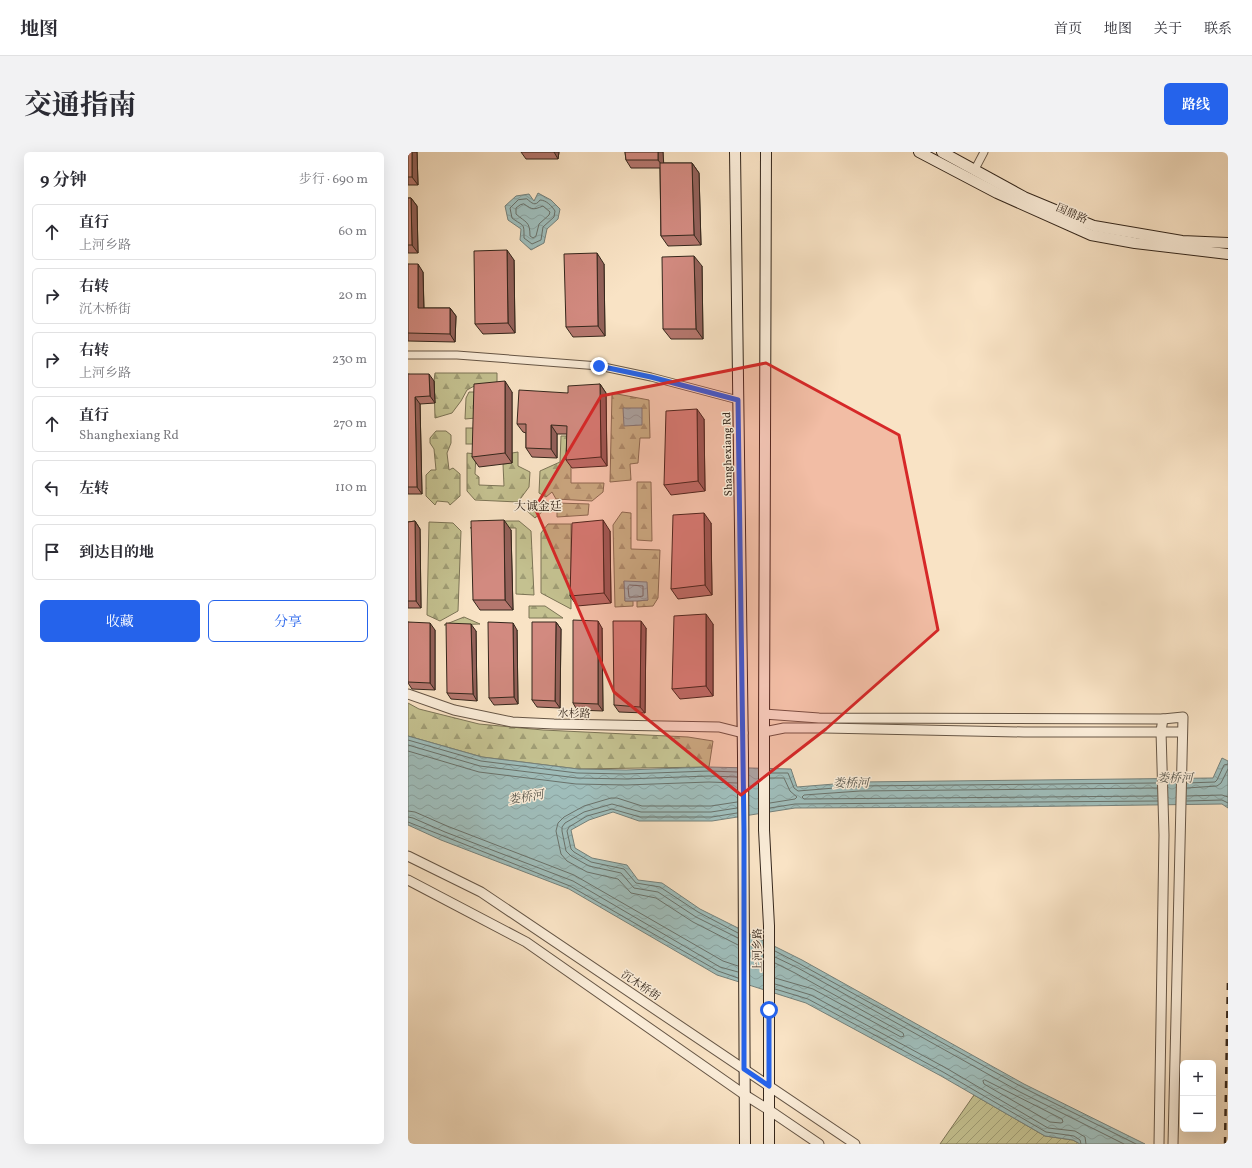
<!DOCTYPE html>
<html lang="zh">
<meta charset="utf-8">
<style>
:root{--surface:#fff;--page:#f2f2f3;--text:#2b2b33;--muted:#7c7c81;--line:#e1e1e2;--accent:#2563eb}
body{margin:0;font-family:Vollkorn,"Noto Serif SC",serif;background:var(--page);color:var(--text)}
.controls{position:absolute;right:12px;bottom:12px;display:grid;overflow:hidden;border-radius:6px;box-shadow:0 4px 16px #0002}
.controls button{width:36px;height:36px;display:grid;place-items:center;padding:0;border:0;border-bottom:1px solid var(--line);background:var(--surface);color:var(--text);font:20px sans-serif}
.stop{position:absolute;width:12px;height:12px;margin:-9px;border:3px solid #2563eb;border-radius:50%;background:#fff}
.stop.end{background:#2563eb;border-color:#fff;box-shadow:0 1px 4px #0008}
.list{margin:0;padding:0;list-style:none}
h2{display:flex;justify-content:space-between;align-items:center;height:52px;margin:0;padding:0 16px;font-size:17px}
h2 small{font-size:13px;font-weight:400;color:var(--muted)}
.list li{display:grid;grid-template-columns:26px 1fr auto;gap:12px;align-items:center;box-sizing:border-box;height:56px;margin:0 8px 8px;padding:0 8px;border:1px solid var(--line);border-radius:6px}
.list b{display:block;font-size:15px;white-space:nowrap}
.list p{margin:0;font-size:13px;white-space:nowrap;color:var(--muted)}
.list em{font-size:13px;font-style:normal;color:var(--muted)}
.actions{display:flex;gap:8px;padding:12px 16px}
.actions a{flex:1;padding:9px 0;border:1px solid var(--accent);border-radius:6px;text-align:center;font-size:14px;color:var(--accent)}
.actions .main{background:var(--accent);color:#fff}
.icon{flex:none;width:22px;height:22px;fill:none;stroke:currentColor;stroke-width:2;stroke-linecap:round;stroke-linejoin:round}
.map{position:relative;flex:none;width:820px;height:992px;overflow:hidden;border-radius:6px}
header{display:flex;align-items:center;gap:24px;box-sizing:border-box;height:56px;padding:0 20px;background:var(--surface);border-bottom:1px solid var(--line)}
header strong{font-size:19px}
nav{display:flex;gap:22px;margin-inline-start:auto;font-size:14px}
.intro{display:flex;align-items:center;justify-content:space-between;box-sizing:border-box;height:96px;padding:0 24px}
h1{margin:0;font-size:28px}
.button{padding:10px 18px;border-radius:6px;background:var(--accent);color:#fff;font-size:14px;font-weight:700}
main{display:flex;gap:24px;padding:0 24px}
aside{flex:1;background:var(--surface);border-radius:6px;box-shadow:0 4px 16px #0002}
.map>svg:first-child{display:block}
</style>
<header>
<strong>地图</strong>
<nav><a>首页</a><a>地图</a><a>关于</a><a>联系</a></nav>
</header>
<div class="intro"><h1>交通指南</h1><a class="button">路线</a></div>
<main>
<aside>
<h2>9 分钟<small>步行 · 690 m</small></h2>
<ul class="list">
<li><svg class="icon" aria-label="ahead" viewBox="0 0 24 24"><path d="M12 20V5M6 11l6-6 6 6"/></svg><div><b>直行</b><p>上河乡路</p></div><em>60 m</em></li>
<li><svg class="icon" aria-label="right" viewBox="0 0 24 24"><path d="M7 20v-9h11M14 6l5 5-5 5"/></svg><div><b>右转</b><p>沉木桥街</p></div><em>20 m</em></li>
<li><svg class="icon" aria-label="right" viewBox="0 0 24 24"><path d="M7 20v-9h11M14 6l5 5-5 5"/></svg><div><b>右转</b><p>上河乡路</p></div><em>230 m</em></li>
<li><svg class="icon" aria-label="ahead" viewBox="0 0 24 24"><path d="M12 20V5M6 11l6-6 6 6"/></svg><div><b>直行</b><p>Shanghexiang Rd</p></div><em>270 m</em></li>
<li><svg class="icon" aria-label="left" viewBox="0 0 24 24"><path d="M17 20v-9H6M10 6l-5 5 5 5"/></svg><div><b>左转</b></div><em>110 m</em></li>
<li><svg class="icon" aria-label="arrive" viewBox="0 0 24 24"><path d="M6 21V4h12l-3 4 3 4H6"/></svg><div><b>到达目的地</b></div></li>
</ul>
<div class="actions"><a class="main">收藏</a><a>分享</a></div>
</aside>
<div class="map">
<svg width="820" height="992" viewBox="0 0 820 992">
<defs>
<pattern id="grass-tufts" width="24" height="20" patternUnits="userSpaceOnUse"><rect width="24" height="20" fill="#c4c190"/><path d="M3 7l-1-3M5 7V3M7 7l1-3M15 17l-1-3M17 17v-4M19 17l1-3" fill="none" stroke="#a09d75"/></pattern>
<pattern id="forest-firs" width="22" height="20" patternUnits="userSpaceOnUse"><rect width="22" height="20" fill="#c4c190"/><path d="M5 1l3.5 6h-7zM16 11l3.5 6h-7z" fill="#a09d75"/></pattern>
<pattern id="garden-furrows" width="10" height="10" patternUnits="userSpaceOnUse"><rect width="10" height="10" fill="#c4c190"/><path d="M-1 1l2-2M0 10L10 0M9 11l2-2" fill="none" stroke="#a09d75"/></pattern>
<pattern id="water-waves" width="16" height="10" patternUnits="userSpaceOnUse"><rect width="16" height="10" fill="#9fbdba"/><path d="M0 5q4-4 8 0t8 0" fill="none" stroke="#8aa29f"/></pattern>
</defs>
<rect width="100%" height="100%" fill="#f9e3c5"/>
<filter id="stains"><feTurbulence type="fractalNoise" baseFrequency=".005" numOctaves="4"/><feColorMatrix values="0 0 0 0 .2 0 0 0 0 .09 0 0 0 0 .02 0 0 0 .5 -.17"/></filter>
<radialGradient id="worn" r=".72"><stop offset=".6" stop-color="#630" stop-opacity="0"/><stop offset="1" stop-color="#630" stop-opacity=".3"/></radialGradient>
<!-- grass -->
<g fill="url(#grass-tufts)" stroke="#7c7456">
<path d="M61 240H68V266L57 267 58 246Z"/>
<rect x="58" y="276" width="9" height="16"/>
<path d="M127 351 135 359 127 366 119 359Z"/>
<path d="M56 465 72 472 36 473Z"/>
</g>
<!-- forest -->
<g fill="url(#forest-firs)" stroke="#7c7456">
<path d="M27 221H89V232L68 233 59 238 53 249 44 261 27 266 26 229Z"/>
<path d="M204 241 241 248 242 286H232L230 311 222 312 223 328 202 330Z"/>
<path d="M28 279H38L43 283V291L39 301 41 318 45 316 52 322V344L42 353 40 350 29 349 27 353 18 344V323L23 318H28L26 297 22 291V286Z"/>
<path d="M153 284H163V331H196L195 340 184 349 148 347 144 340 138 345 131 341 132 319 152 310Z"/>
<path d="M110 300V314L122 320 121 335 110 350 67 348 59 339V301L68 302 67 322 71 325V333L96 334 95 312 104 311V301Z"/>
<path d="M229 330H243L244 389 229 388Z"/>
<path d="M149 351 181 352 180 363 149 365Z"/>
<path d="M214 360 223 361V397L252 398 250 446 245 454 229 455V449L240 448 216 429 217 449H225V454L207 455 205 373Z"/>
<path d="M70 369H111L123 379 126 443 108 442V376H62Z"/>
<path d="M21 370 45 371 53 379 50 459 32 469 19 463Z"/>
<path d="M140 372H163V457L133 441V381Z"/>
<path d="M121 454H137L155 466H121Z"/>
<path d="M0 551 11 557 71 572 135 578 280 585 305 589 301 615 170 617 74 605 0 584Z"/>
</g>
<!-- garden -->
<path fill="url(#garden-furrows)" stroke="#7c7456" d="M566 943 637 984 665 988 672 992H532Z"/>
<!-- water -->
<g fill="url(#water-waves)" stroke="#75817b">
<path d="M130 41 143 48 152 57 150 67 139 77 136 91 123 98 112 88 113 77 100 68 97 54 108 44 121 42 126 49Z"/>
<path d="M215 256H234V273L216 274Z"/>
<path d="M216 429 239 430 240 448 229 449H217Z"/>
<path d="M0 584 74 605 170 617 218 618 301 615 383 617 389 635 451 630 805 626 814 606 820 609V656L814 652 594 655 387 656 304 669H231L205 660 181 668 163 678 167 696 184 706 219 713 230 728 254 731 292 757 394 808 616 932 737 992H672L665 988 637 984 533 924 398 851 309 823 161 737 33 688 0 673Z"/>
</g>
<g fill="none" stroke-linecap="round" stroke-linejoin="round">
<!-- shore -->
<g stroke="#6a726b" stroke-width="1">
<path d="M119 47C124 51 127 55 132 48 138 48 144 54 147 59L146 65 135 75 133 88 124 92 116 86C116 70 116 75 104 66L102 56 110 48Z"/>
<path d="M116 52C125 58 125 58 135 54L142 60 141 63 131 72 128 84 125 86 122 84C122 69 118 71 108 62V56L112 53Z"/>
<path d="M222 433 235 434V444L229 445H221L220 435Z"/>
<path d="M0 588 73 609 169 621 218 622 301 619 329 620"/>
<path d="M0 593 72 614 169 626 218 627 301 624 329 625"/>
<path d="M0 599 71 620 168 632 218 633 301 630 329 631"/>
<path d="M362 621H380L386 636 390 639 451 634 749 631"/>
<path d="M362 626H376L382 639 389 645 387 647 362 651"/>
<path d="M779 631 807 630 809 628 816 613 820 612"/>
<path d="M749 636 452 639 396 643 394 645 396 647 749 644"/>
<path d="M779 636 809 634 813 631 820 617"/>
<path d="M779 644 814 643 820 645"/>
<path d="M779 649 814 648 820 651"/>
<path d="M329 650 303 654H234L209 646H203L176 654 156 665 150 671 148 679 153 702 159 709 179 720 210 727 223 741 248 746 285 770 330 793"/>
<path d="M329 656 303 660H233L204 652 176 660 157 671 154 675V679L158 699 163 704 181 714 213 721 226 736 250 740 288 765 330 786"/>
<path d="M362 656 387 652 750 649"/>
<path d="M0 659 7 660 39 674 166 723 315 809 330 814"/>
<path d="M329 661 304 665H232L204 657 179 664 161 675 159 679 163 697 166 700 183 710 216 717 228 731 252 735 290 760 330 781"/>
<path d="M0 665 5 666 37 680 165 729 312 815 330 820"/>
<path d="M0 670 162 734 310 819 330 826"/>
<path d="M367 799 392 812 614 935 728 992"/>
<path d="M367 805 390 816 612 940 716 992"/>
<path d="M367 811 387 821 495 881 496 884 493 885 405 837 367 826"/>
<path d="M367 832 403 843 538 916 640 976 667 979 677 985 678 992"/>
<path d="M367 837 400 847 535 920 638 980 666 984 672 988 673 992"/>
<path d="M577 928 654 967 655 970 653 971 642 970 576 932 575 929Z"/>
</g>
<!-- minor casing -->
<g stroke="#665646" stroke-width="9">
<g id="minor">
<path d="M566 19 576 0"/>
<path d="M0 203H49L191 214 243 225 330 248"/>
</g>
</g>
<!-- tertiary casing -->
<g stroke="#665646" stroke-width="11">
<g id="tertiary">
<path d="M0 542 46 558 104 570 146 572 311 575 335 581"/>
<path d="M356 562 411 566 755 567 775 565 765 992"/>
<path d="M356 580 376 576H417L616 580H774"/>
<path d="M0 704 73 740 447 992"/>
<path d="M0 728 118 790 337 943 361 958 411 992"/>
<path d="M751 992 756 683 753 579 755 567"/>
</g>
</g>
<!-- secondary casing -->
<g stroke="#35271c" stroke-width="12">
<g id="secondary">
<path d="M327 0 335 604 337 992"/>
<path d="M358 0 356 580V678L361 774V992"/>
<path d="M511 0 589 41 683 83 727 91 820 102"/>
<path d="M534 0 616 45 686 74 774 89 820 91"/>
</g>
</g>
<!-- minor -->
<use href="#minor" stroke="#fbedd9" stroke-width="7"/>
<!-- tertiary -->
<use href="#tertiary" stroke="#fbedd9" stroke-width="9"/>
<!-- secondary -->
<use href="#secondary" stroke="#fbedd9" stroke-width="10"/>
<!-- rail -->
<path stroke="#35271c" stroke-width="2.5" stroke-dasharray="7 7" stroke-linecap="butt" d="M817 992 820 825"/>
</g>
<!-- wall -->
<g fill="#b5776e" stroke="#35271c">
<path d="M0 0H9L10 33H0Z"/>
<path d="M113 0H151L150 7H118Z"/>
<path d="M217 0H255V11H284L291 21 293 93 260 94 253 84 252 16H223L218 8Z"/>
<path d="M0 46H3L9 54 10 101H0Z"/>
<path d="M106 108 107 181 75 182 67 172Z"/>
<path d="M0 112 15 120 16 156H42L48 164 47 190 0 189Z"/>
<path d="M196 112 197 184 165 185 158 175Z"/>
<path d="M294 114 295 187H263L255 177Z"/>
<path d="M0 222 26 229 27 251 12 252 14 342H0Z"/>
<path d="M192 232 198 241 199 314 164 316 158 308 159 282H149V306L124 305 118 296V281L115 280 109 272 160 241Z"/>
<path d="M104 240V311L71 315 64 305Z"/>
<path d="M296 267 297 339 263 343 256 333Z"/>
<path d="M7 369 12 377 13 456H0V370Z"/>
<path d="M303 371 304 443 270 447 263 437Z"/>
<path d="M103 378 105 458H72L65 448Z"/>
<path d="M202 379 203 451 169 454 162 444Z"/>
<path d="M0 470 27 478V538L4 537 0 531Z"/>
<path d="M148 470 153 477 152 556 129 555 124 548Z"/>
<path d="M305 472V544L272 547 264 537Z"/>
<path d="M194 476 195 559 169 558 165 551Z"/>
<path d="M238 476 237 561 211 560 206 553Z"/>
<path d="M109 478 110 552 86 553 81 546Z"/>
<path d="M68 479 69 549 43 547 39 541Z"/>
</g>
<!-- shaded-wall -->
<g fill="#93615a" stroke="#35271c">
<path d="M4 0H9L10 33 4 25Z"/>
<path d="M146 0H151L150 7Z"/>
<path d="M250 0H255L256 16 250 8Z"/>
<path d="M284 11 291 21 293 93 286 83Z"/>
<path d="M3 46 9 54 10 101 4 93Z"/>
<path d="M99 98 106 108 107 181 100 171Z"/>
<path d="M189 101 196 112 197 184 190 174Z"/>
<path d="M286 104 294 114 295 187 288 177Z"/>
<path d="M10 112 15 120 16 164 10 156Z"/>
<path d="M42 156 48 164 47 190 42 182Z"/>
<path d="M21 222 26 229 27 251 22 244Z"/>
<path d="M97 229 104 240V311L97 301Z"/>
<path d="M192 232 198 241 199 314 193 305Z"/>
<path d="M7 245 12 252 14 342 9 335Z"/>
<path d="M289 257 296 267 297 339 290 329Z"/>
<path d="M143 273 149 282V306L143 297Z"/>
<path d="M296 361 303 371 304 443 297 433Z"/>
<path d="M96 368 103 378 105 458 97 448Z"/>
<path d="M195 368 202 379 203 451 196 441Z"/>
<path d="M7 369 12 377 13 456 8 449Z"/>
<path d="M298 462 305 472V544L298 534Z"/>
<path d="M190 469 194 476 195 559 190 552Z"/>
<path d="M233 469 238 476 237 561 232 555Z"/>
<path d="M148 470 153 477 152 556 147 549Z"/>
<path d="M22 471 27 478V538L22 531Z"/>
<path d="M105 471 109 478 110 552 106 545Z"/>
<path d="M63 472 68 479 69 549 65 542Z"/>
</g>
<!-- building -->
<g fill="#d28a80" stroke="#35271c">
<rect x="0" y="0" width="4" height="25"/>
<path d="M217 0H250V8H218Z"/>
<path d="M252 11H284L286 83 253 84Z"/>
<path d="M0 46H3L4 93H0Z"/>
<path d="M99 98 100 171 67 172 66 99Z"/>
<path d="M189 101 190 174 158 175 156 102Z"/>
<path d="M286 104 288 177H255L254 105Z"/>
<path d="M0 112H10V156H42V182L0 181Z"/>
<path d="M0 222H21L22 244 7 245 9 335H0Z"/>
<path d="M97 229V301L64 305 66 232Z"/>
<path d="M192 232 193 305 158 308 159 274 143 273V297L118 296V272H109L111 238 160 241V234Z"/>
<path d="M289 257 290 329 256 333 258 259Z"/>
<path d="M296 361 297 433 263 437 265 363Z"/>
<path d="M96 368 97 448H65L63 369Z"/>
<path d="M195 368 196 441 162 444 164 371Z"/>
<path d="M7 369 8 449H0V370Z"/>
<path d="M298 462V534L264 537 266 464Z"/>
<path d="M165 468 190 469V552L165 551Z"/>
<path d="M205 469H233L232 555 206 553Z"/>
<path d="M0 470 22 471V531L0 530Z"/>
<path d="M80 470 105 471 106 545 81 546Z"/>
<path d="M124 470H148L147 549 124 548Z"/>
<path d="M38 471 63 472 65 542 39 541Z"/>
</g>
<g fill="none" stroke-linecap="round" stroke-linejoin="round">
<!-- route -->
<path stroke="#2563eb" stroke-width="5" d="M191 214 243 225 330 248 336 679V917L361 934V858"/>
</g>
<!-- marked area -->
<path fill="#d62828" fill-opacity="0.2" stroke="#d62828" stroke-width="3" stroke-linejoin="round" d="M358 211 491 283 530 478 418 577 333 643 206 540 127 356 193 244Z"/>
<g text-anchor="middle" stroke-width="3" stroke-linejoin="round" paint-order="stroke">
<!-- street labels -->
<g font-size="11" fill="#35271c" stroke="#fbedd9">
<text transform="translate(664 61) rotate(24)" y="4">国鼎路</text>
<text transform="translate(319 302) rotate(-91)" y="4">Shanghexiang Rd</text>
<text transform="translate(166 561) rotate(1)" y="4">水杉路</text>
<text transform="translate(349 798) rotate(-90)" y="4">上河乡路</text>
<text transform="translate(233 833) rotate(34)" y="4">沉木桥街</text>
</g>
<!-- neighbourhood labels -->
<g font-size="12" fill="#35271c" stroke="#fbedd9">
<text x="130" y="358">大诚金廷</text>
</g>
<!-- water labels -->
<g font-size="12" font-style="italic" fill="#55544b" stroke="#fbedd9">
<text transform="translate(767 626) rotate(-1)" y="4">娄桥河</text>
<text transform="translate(443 631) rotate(-1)" y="4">娄桥河</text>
<text transform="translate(118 645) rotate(-10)" y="4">娄桥河</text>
</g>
</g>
<rect width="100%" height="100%" filter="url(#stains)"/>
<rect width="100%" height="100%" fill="url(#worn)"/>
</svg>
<div class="controls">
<button>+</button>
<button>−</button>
</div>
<div class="stop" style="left:361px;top:858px"></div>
<div class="stop end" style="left:191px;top:214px"></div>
</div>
</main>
